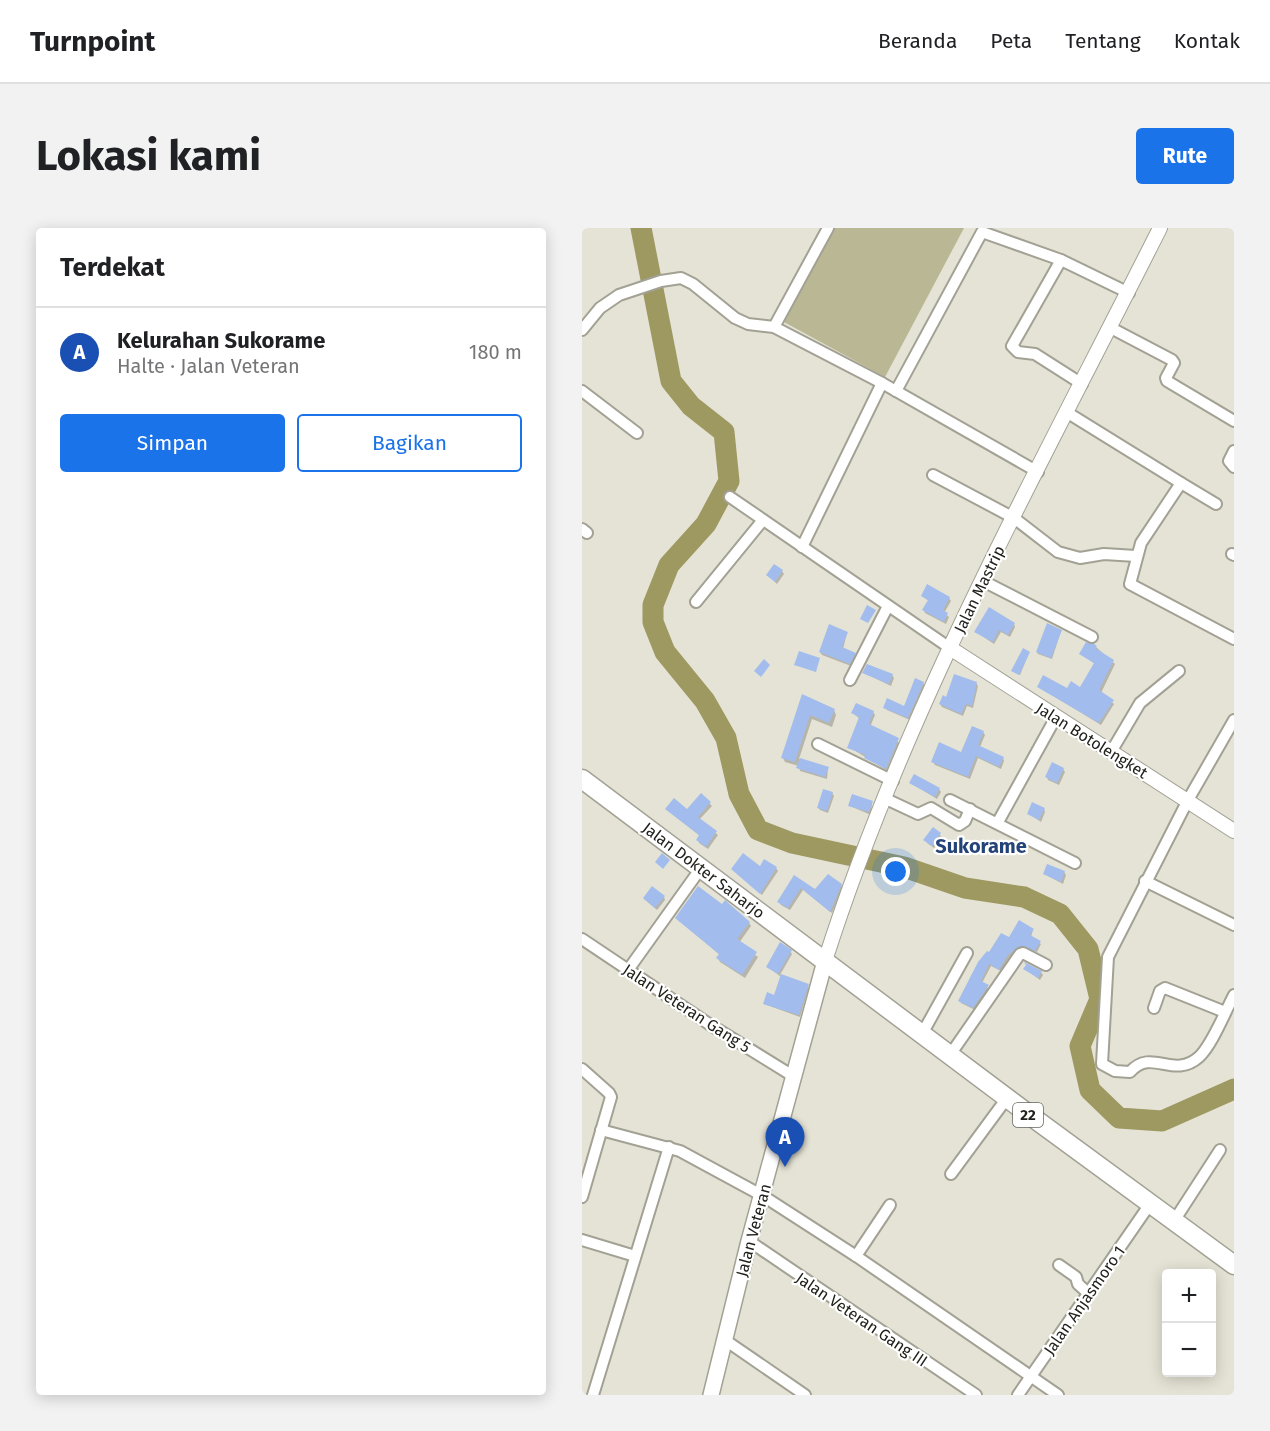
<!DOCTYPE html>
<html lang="id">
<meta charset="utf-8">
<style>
:root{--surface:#fff;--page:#f2f2f2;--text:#202124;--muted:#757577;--line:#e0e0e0;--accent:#1a73e8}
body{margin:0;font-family:"Fira Sans",sans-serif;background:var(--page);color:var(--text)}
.controls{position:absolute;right:18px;bottom:18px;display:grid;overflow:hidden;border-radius:6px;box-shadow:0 3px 15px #0003}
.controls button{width:54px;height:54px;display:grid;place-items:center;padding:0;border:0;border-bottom:2px solid var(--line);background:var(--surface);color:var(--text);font:30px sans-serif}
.you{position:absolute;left:314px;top:644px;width:21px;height:21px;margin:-15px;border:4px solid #fff;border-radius:50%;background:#1a73e8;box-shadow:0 0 0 9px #1a73e833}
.badge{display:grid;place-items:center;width:39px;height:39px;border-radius:50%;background:var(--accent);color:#fff;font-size:20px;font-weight:700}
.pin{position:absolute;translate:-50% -50px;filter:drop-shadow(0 2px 3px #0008)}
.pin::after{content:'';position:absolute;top:32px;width:21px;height:18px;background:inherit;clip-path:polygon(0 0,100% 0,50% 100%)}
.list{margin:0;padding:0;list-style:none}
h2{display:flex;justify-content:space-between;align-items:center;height:78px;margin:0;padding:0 24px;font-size:26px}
h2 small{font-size:20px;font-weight:400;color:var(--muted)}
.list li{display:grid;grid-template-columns:39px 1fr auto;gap:18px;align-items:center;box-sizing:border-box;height:90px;padding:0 24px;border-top:2px solid var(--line)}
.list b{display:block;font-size:22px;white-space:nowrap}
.list p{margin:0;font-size:20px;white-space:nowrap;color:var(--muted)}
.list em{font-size:20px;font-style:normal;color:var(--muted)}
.actions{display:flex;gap:12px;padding:18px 24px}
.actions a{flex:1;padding:14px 0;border:2px solid var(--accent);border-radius:6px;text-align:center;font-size:21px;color:var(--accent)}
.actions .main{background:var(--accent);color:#fff}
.map{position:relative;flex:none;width:652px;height:1167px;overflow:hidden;border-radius:6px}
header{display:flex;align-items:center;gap:36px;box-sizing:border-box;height:84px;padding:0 30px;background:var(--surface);border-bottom:2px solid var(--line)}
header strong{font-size:28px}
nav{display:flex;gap:33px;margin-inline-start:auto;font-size:21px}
.intro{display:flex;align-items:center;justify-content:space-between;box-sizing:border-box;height:144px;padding:0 36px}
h1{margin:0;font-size:42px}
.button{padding:15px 27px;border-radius:6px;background:var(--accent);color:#fff;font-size:21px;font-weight:700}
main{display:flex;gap:36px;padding:0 36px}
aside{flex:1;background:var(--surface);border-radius:6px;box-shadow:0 3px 15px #0003}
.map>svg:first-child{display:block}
</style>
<header>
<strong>Turnpoint</strong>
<nav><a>Beranda</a><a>Peta</a><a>Tentang</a><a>Kontak</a></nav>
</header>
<div class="intro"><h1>Lokasi kami</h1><a class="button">Rute</a></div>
<main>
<aside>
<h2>Terdekat<small></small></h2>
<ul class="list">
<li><span class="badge" style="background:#1a4fb4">A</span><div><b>Kelurahan Sukorame</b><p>Halte · Jalan Veteran</p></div><em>180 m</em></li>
</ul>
<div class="actions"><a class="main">Simpan</a><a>Bagikan</a></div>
</aside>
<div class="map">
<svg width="652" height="1167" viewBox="0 0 652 1167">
<rect width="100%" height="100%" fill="#e5e3d5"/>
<!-- green -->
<path fill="#bab794" d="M250 0H382L303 149 200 93Z"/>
<!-- shadow -->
<g fill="#0003">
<path d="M200 343 202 346 195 356 186 347Z"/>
<path d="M340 368 367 370 369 373 362 385 367 389 364 396 343 385 342 382 347 373Z"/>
<path d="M432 396 433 399 428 409 419 404 412 416 394 404Z"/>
<path d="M479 403 470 431 456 426 455 424Z"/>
<path d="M265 405 261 421 274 428 269 438 240 427 238 424Z"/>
<path d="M514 419 533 436 519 465 532 476 519 497 457 459 499 461 513 436 499 426Z"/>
<path d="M447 425 438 447 432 444Z"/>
<path d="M282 445 310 447 312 450 309 458Z"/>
<path d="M341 455 343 458 328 492 305 482 303 480H323Z"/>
<path d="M394 455 396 458 391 480 385 478 381 488 360 479 358 476 365 471Z"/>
<path d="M221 468 252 482 254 487 250 499 230 491 217 531 246 540 245 551 218 543 217 538 203 534 201 530Z"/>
<path d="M291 484 293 487 288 499 318 515 306 543 267 519 278 491 271 485Z"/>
<path d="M401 504 403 507 398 519 421 530 422 533 419 541 396 530 388 551 353 537 351 534 380 526Z"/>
<path d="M481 541 483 544 477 557 466 552 465 549Z"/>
<path d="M329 555 357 561 359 564 355 571Z"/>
<path d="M250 565 252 568 246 585 238 582 236 579Z"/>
<path d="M119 567 130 578 117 592 136 607 126 621 117 615 118 608 84 581 105 583Z"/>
<path d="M290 574 289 587 268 578Z"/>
<path d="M462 581 463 584 459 594 447 586Z"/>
<path d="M351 601 360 609 352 620 345 615Z"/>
<path d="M194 640 196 643 180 667 151 642Z"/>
<path d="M482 644 484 647 481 656 462 646Z"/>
<path d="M213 649 233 662 259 657 261 660 250 685 221 662 208 682 199 677 197 674Z"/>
<path d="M82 669 83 672 75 682 62 671Z"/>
<path d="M94 690 167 695 169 698 157 715 176 729 163 750 138 734 136 730 138 727Z"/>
<path d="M451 702 449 709 459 716 455 724 444 720 436 721 427 730 419 743 409 738 400 755 407 761 393 782 379 775 378 773 408 727 427 711Z"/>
<path d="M208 723 210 726 198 747 227 759 218 789 182 776 193 768 199 749 186 739Z"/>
<path d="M443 741 459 744 461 747 458 752Z"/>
</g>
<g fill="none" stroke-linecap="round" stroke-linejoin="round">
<!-- river -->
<path stroke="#9e9861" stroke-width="21" d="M59 0 89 153 109 178 142 204 147 253 124 296 87 337 71 377V394L83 424 123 473 144 510 157 566 176 602 210 615 322 639 383 660 442 669 478 686 506 721 518 771 498 818 508 862 537 890 580 893 652 861"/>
</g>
<!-- building -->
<g fill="#a2bded">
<path d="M192 336 201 342 193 354 184 347Z"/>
<path d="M345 356 368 369 361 382 366 385 362 394 340 382 346 372 339 368Z"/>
<path d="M285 377 294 382 286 395 278 391Z"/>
<path d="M407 379 433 395 426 407 417 402 411 414 392 404Z"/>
<path d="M465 395 480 402 469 430 454 424Z"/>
<path d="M247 396 266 404 260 419 274 425 268 436 237 424Z"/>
<path d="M504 414 512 416 515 418 513 420 532 432 517 462 532 472 517 495 455 459 461 447 485 460 489 453 498 459 512 435 497 426Z"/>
<path d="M441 420 448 424 437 447 429 443Z"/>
<path d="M217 423 238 430 234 444 212 437Z"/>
<path d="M182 431 188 437 179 449 172 443Z"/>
<path d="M285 436 311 446 307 456 280 445Z"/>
<path d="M372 446 395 454 390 478 384 476 379 486 357 476 361 467 364 469Z"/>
<path d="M333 450 342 454 326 490 301 480 305 470 322 478Z"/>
<path d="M220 466 253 481 247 495 228 487 213 534 199 530Z"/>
<path d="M274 475 292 483 287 496 317 510 304 541 282 530 284 527 265 520 277 489 269 485Z"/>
<path d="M390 498 402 503 396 517 422 529 417 539 394 528 386 549 349 534 357 514 379 524Z"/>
<path d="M218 530 247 539 243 549 214 540Z"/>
<path d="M470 534 482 540 475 555 463 549Z"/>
<path d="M332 546 358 560 353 569 327 555Z"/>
<path d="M241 561 251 564 245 583 235 580Z"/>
<path d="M119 565 129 574 116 589 135 603 124 619 114 612 117 607 83 581 92 570 105 581Z"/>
<path d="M270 566 291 573 287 584 266 578Z"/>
<path d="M450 574 463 580 457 592 445 586Z"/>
<path d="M351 599 359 605 350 618 341 612Z"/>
<path d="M80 625 88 632 81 641 73 634Z"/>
<path d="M161 625 178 638 182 631 195 639 178 666 149 641Z"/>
<path d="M465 636 483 643 479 654 461 646Z"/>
<path d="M246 646 260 656 248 684 219 660 206 680 195 674 212 647 233 661Z"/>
<path d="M70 658 83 668 73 680 61 670Z"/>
<path d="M116 658 140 676 143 672 168 694 155 711 175 724 160 747 134 730 137 726 93 690Z"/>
<path d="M437 692 452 701 448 707 459 713 453 723 439 718 426 727 417 742 407 736 399 753 407 757 391 780 376 773 396 734 405 723 407 724 419 705 427 709Z"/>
<path d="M198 714 210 722 196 746 184 739Z"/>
<path d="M442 734 460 743 456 750 441 741 444 737Z"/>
<path d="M199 746 227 756 217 787 181 776 185 764 192 767Z"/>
</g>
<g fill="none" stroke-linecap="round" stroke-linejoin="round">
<!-- minor casing -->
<g stroke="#a2a194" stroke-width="14">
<g id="minor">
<path d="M479 32 430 118 436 124 453 126 500 156"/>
<path d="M192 99 246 0"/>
<path d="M529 100 590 132 592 135 584 150 585 153 652 193"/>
<path d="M0 102 18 80 37 67 79 53 99 50 111 56 153 90 166 96 192 99 300 155"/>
<path d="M0 163 55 205"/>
<path d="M314 163 400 4 479 32 547 65"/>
<path d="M486 185 599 255 559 315 548 356 652 411"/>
<path d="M652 223 647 233 652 239"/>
<path d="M351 247 432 290 476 324 498 330 522 326 554 328"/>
<path d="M599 255 634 276"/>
<path d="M148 269 368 420"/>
<path d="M0 301 5 305"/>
<path d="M220 319 300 155 456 244"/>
<path d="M650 326 652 327"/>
<path d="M401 353 510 409"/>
<path d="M114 374 181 292"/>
<path d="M268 452 306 378"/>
<path d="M652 492 606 572 526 729 520 836 533 843 548 844C570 819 591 852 617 829 630 817 643 784 652 767"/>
<path d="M236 516 311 553"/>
<path d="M529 524 558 475 597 443"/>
<path d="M304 571 336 586 349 580 377 597 383 593 388 581"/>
<path d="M368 572 493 635"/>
<path d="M416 594 474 489"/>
<path d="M563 653 652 697"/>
<path d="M0 711 127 796 211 848"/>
<path d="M46 742 119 640"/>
<path d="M572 780 578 763 583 760 643 784"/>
<path d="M340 806 385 725"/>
<path d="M368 827 438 726 441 725 464 737"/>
<path d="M0 841 27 865 29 869 0 969"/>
<path d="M19 902 98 923 181 968 274 1028 476 1167"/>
<path d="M369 946 425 870"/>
<path d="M592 993 638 922"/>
<path d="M0 1012 53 1028"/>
<path d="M167 1013 394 1167"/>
<path d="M274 1028 308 977"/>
<path d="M477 1037 494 1049 496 1056 506 1065"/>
<path d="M143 1112 223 1167"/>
<path d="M11 1167 87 919"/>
<path d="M436 1167 568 976"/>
</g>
</g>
<!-- tertiary casing -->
<g stroke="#a2a194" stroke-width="16">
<g id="tertiary">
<path d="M368 420 652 603"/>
<path d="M243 733C323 480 459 237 578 0"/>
</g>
</g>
<!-- secondary casing -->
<g stroke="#a2a194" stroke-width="18">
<path id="secondary" d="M129 1167 167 1013 243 733"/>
</g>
<!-- trunk casing -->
<g stroke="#a2a194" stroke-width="21">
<path id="trunk" d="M0 551 457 894 652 1037"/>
</g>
<!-- minor -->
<use href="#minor" stroke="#fff" stroke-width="10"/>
<!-- tertiary -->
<use href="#tertiary" stroke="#fff" stroke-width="14"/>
<!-- secondary -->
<use href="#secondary" stroke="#fff" stroke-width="15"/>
<!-- trunk -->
<use href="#trunk" stroke="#fff" stroke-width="18"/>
</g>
<g text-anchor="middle" stroke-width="4.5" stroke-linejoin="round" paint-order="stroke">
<!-- shield labels -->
<rect fill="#fff" stroke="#646460" stroke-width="1.5" x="431" y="875" width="30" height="24" rx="4.5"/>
<g font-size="15" font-weight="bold" fill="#21211c">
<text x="446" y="892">22</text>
</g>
<!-- street labels -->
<g font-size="16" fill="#21211c" stroke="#fff">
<text transform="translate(397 361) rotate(-64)" y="6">Jalan Mastrip</text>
<text transform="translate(510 512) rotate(32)" y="6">Jalan Botolengket</text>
<text transform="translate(122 642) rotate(37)" y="6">Jalan Dokter Saharjo</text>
<text transform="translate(105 780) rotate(33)" y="6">Jalan Veteran Gang 5</text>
<text transform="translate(171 1002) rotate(-75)" y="6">Jalan Veteran</text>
<text transform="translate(502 1072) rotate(-55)" y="6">Jalan Anjasmoro 1</text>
<text transform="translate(280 1091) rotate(34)" y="6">Jalan Veteran Gang III</text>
</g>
<!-- quarter labels -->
<g font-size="20" font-weight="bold" fill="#244379" stroke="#fff">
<text x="399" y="625">Sukorame</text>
</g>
</g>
</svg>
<div class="controls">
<button>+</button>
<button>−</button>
</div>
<div class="you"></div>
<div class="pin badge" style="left:203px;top:939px;background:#1a4fb4">A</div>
</div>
</main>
